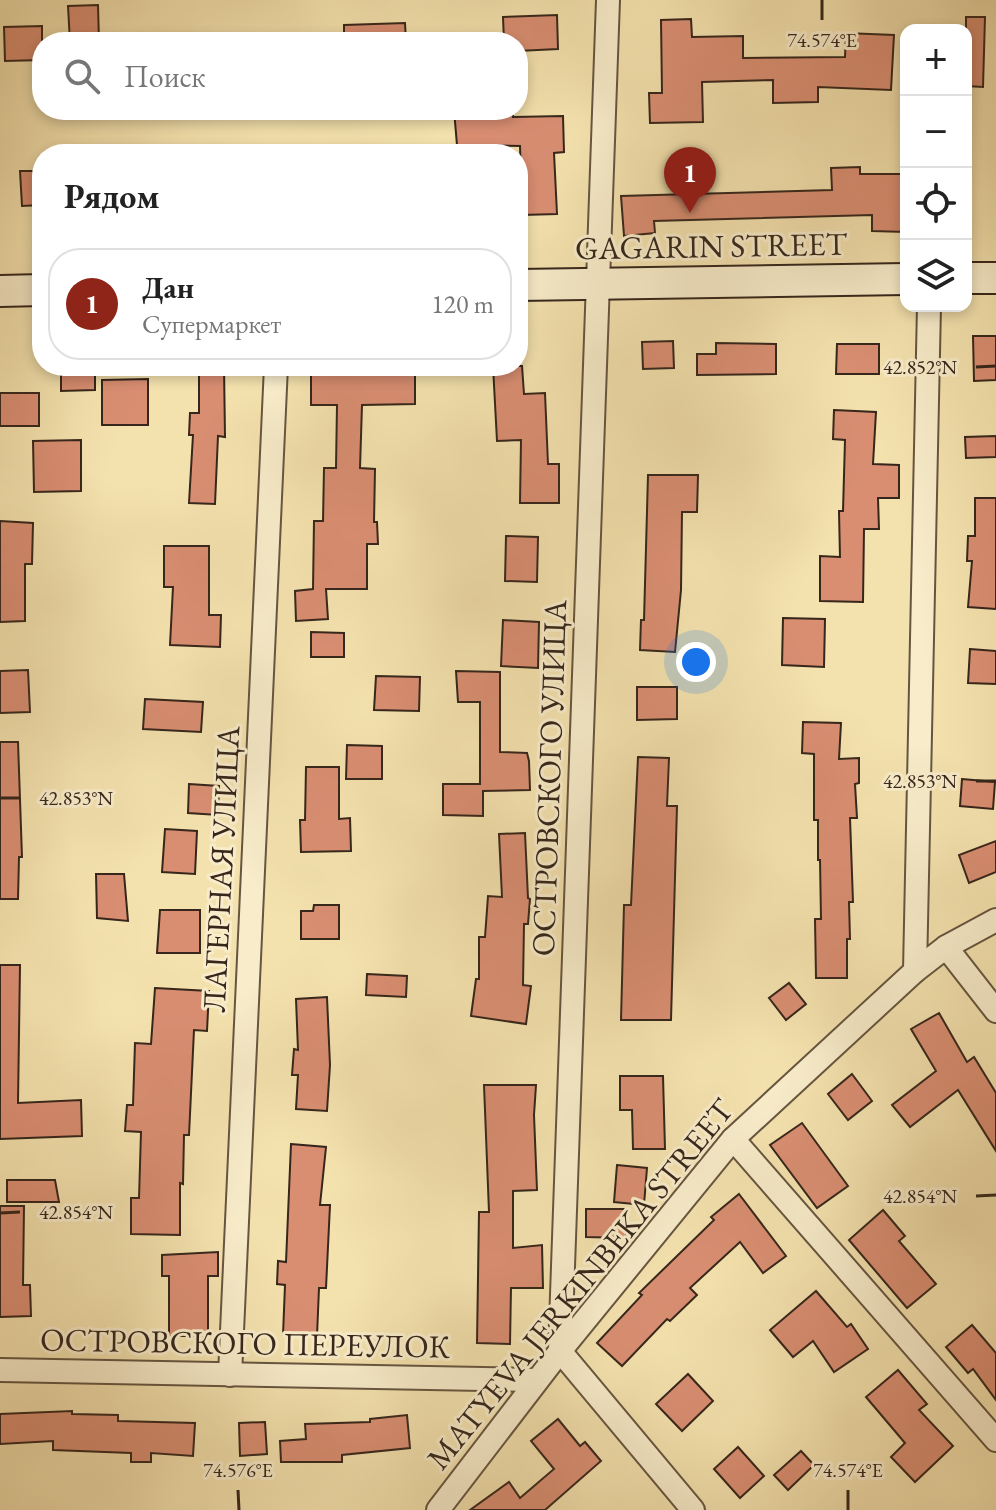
<!DOCTYPE html>
<html lang="ru">
<meta charset="utf-8">
<style>
:root{--surface:#fff;--page:#f6f6f6;--text:#222;--muted:#767676;--line:#e0e0e0;--accent:#8f2418}
body{margin:0;font-family:"EB Garamond",serif;background:var(--page);color:var(--text)}
.controls{position:absolute;right:24px;top:24px;display:grid;overflow:hidden;border-radius:16px;box-shadow:0 4px 12px #0003}
.controls button{width:72px;height:72px;display:grid;place-items:center;padding:0;border:0;border-bottom:2px solid var(--line);background:var(--surface);color:var(--text);font:40px sans-serif}
.you{position:absolute;left:696px;top:662px;width:28px;height:28px;margin:-20px;border:6px solid #fff;border-radius:50%;background:#1a73e8;box-shadow:0 0 0 12px #1a73e833}
.badge{display:grid;place-items:center;width:52px;height:52px;border-radius:50%;background:var(--accent);color:#fff;font-size:26px;font-weight:700}
.pin{position:absolute;translate:-50% -66px;filter:drop-shadow(0 2px 4px #0008)}
.pin::after{content:'';position:absolute;top:42px;width:28px;height:24px;background:inherit;clip-path:polygon(0 0,100% 0,50% 100%)}
.list{margin:0;padding:0;list-style:none}
h2{display:flex;justify-content:space-between;align-items:center;height:104px;margin:0;padding:0 32px;font-size:34px}
h2 small{font-size:26px;font-weight:400;color:var(--muted)}
.list li{display:grid;grid-template-columns:52px 1fr auto;gap:24px;align-items:center;box-sizing:border-box;height:112px;margin:0 16px 16px;padding:0 16px;border:2px solid var(--line);border-radius:32px}
.list b{display:block;font-size:30px;white-space:nowrap}
.list p{margin:0;font-size:26px;white-space:nowrap;color:var(--muted)}
.list em{font-size:26px;font-style:normal;color:var(--muted)}
.icon{flex:none;width:44px;height:44px;fill:none;stroke:currentColor;stroke-width:2;stroke-linecap:round;stroke-linejoin:round}
.map{position:relative;flex:none;width:996px;height:1510px;overflow:hidden}
.search{position:absolute;background:var(--surface);box-shadow:0 4px 12px #0003;left:32px;top:32px;width:496px;height:88px;display:flex;align-items:center;gap:20px;box-sizing:border-box;padding:0 28px;border-radius:32px;color:var(--muted);font-size:30px}
.panel{position:absolute;background:var(--surface);box-shadow:0 4px 12px #0003;left:32px;top:144px;width:496px;height:232px;border-radius:32px}
.map>svg:first-child{display:block}
</style>
<div class="map">
<svg width="996" height="1510" viewBox="0 0 996 1510">
<rect width="100%" height="100%" fill="#f4e2ae"/>
<filter id="stains"><feTurbulence type="fractalNoise" baseFrequency=".0025" numOctaves="4"/><feColorMatrix values="0 0 0 0 .2 0 0 0 0 .09 0 0 0 0 .02 0 0 0 .5 -.17"/></filter>
<radialGradient id="worn" r=".72"><stop offset=".6" stop-color="#630" stop-opacity="0"/><stop offset="1" stop-color="#630" stop-opacity=".3"/></radialGradient>
<!-- building -->
<g fill="#d98e72" stroke="#36261b" stroke-width="2">
<path d="M98 5 99 42H70L68 6Z"/>
<path d="M557 15 558 49 518 51V42H504L503 17Z"/>
<path d="M966 17H985L983 87 966 86Z"/>
<path d="M691 19 692 37 743 36V58L845 57 846 33 894 35 891 90 818 87V102L773 103V80L702 82 703 122 650 123 649 93H662L661 20Z"/>
<path d="M405 23 406 42H344V25Z"/>
<path d="M42 26V60L5 61 4 27Z"/>
<path d="M454 110H513V117L563 116 564 152 554 153 557 214 522 215 520 146 457 145Z"/>
<path d="M860 167V174H906V232L872 231V215L654 221 655 233 624 236 621 196 832 190 831 168Z"/>
<path d="M20 171H42V205L22 206Z"/>
<path d="M973 336H996V380L974 381Z"/>
<path d="M673 341 674 368 643 369 642 342Z"/>
<path d="M716 343 776 344V374L697 375V354H716Z"/>
<path d="M837 344H879V374H836Z"/>
<path d="M61 366H95V390L61 391Z"/>
<path d="M224 366 225 437 218 436 215 504 189 503 193 435H189L190 413H199V367Z"/>
<path d="M415 366V404L362 405 360 468 375 469 374 522H377L378 544H367V589H326L328 619 296 621 295 591 313 589 314 521H323L324 468H336L337 405H311V367Z"/>
<path d="M493 366H522L524 394 545 393 548 464H559V503H520L521 440 497 441Z"/>
<path d="M148 379V425H102V380Z"/>
<rect x="0" y="393" width="39" height="33"/>
<path d="M834 410 876 412 873 464 899 465V498H878L879 529H864L863 602 820 601V556L840 557 839 511H843L845 440 833 439Z"/>
<path d="M996 436V457L966 458 965 437Z"/>
<path d="M81 440V491L34 492 33 441Z"/>
<path d="M648 475H698L697 512H682L681 590 675 652 640 650 641 620H644Z"/>
<path d="M975 498H996V609L968 607 972 561H967L968 536H975Z"/>
<path d="M0 521 33 523 32 564H25V621L0 622Z"/>
<path d="M506 536 538 537 537 582 505 581Z"/>
<path d="M164 546H209V615H221L220 647 170 645 173 587H164Z"/>
<path d="M783 618 825 619 824 667 782 665Z"/>
<path d="M503 620 539 622 538 668 501 666Z"/>
<path d="M311 632 344 633V657H311Z"/>
<path d="M970 649 996 651V684L968 683Z"/>
<path d="M28 670 30 712 0 713V671Z"/>
<path d="M456 671 500 672V752L527 753 529 761 530 790 483 791V816L443 815V784H480V702H458Z"/>
<path d="M376 676 420 677 419 711 374 710Z"/>
<path d="M637 687H677V719L637 720Z"/>
<path d="M145 699 203 702 201 732 143 729Z"/>
<path d="M803 722 841 723 839 759 859 758V783L855 784 857 818H850L853 902H849L850 939H847V978H816L815 919H821L820 860H818V820H814V754L802 753Z"/>
<path d="M0 742H18L22 857H19L18 899H0Z"/>
<path d="M347 745 382 746V779H346Z"/>
<path d="M638 757 669 758 667 806H677L671 1020H621L624 905H631Z"/>
<path d="M306 767H339V819L350 818 351 851 301 852 300 820H305Z"/>
<path d="M962 779 995 782 993 809 960 806Z"/>
<path d="M189 784 219 786 218 815 188 813Z"/>
<path d="M165 829 197 831 195 874 162 872Z"/>
<path d="M525 833 528 898 530 899 528 924H524L523 985 531 986 526 1024 471 1016 476 979H479V937H485L488 896 502 897 499 834Z"/>
<path d="M996 841V872L969 883 959 855Z"/>
<path d="M96 874H124L128 921 97 918Z"/>
<path d="M314 905H339V939H301V911H313Z"/>
<path d="M160 910H200V953H157Z"/>
<path d="M0 965H20L18 1103 81 1100 82 1136 0 1139Z"/>
<path d="M367 974 407 976 406 997 366 995Z"/>
<path d="M789 983 806 1004 786 1020 769 998Z"/>
<path d="M155 988 209 991 207 1031 194 1030 189 1135H184L183 1184 180 1183V1235L131 1234V1198H139L141 1132 125 1131 127 1105H133L135 1043 151 1044Z"/>
<path d="M327 997 330 1065 327 1111 296 1109 298 1075H292L294 1049 298 1050 296 999Z"/>
<path d="M939 1013 967 1062 974 1057 996 1093V1151L958 1090 910 1127 892 1105 936 1071 911 1029Z"/>
<path d="M852 1074 872 1101 848 1120 828 1094Z"/>
<path d="M620 1076H663L665 1149H633L632 1110H620Z"/>
<path d="M484 1085H536L534 1115 537 1190 513 1191V1248L542 1245 543 1288H511L510 1344 477 1343 479 1212H489Z"/>
<path d="M802 1123 848 1186 817 1208 770 1145Z"/>
<path d="M291 1144 326 1147 320 1205H330L326 1288H319L317 1336 283 1335 285 1285 277 1284 278 1261 286 1262Z"/>
<path d="M617 1165 647 1168 644 1205 614 1202Z"/>
<path d="M7 1180H55L59 1202H7Z"/>
<path d="M739 1194 786 1256 763 1273 740 1242 690 1288 697 1295 670 1321 667 1319 622 1366 597 1343 642 1295 639 1293 714 1220 711 1217Z"/>
<path d="M0 1206H24L23 1285H30L31 1316 0 1317Z"/>
<path d="M586 1209H626V1238L586 1237Z"/>
<path d="M883 1210 905 1236 899 1241 936 1284 907 1308 849 1240Z"/>
<path d="M218 1252V1276H208V1336H169V1276H162V1255Z"/>
<path d="M816 1291 847 1327 851 1324 868 1349 834 1372 813 1341 793 1357 770 1330Z"/>
<path d="M972 1325 996 1353V1400L973 1369 968 1373 946 1347Z"/>
<path d="M898 1370 927 1404 919 1410 953 1446 915 1482 891 1457 905 1443 866 1397Z"/>
<path d="M688 1374 713 1401 682 1431 656 1404Z"/>
<path d="M72 1411V1414L118 1415V1421L195 1423 193 1456 151 1453V1462H131V1453L53 1450V1441L0 1444V1414Z"/>
<path d="M407 1415 410 1448 342 1455V1462H281L280 1441 306 1439 305 1424 370 1422V1419Z"/>
<path d="M558 1419 580 1446 585 1442 601 1461 545 1510H470L509 1482 520 1498 554 1469 531 1441Z"/>
<path d="M265 1422 267 1454 240 1456 239 1423Z"/>
<path d="M738 1447 764 1476 740 1498 714 1469Z"/>
<path d="M801 1451 814 1465 788 1490 774 1475Z"/>
</g>
<g fill="none" stroke-linecap="round" stroke-linejoin="round">
<!-- minor casing -->
<g stroke="#665540" stroke-width="26">
<g id="minor">
<path d="M608 0 560 1351 693 1510"/>
<path d="M946 947 996 1011"/>
<path d="M915 971 929 306"/>
<path d="M733 1139 996 1440"/>
<path d="M0 1370 537 1380"/>
<path d="M230 1375 276 366"/>
<path d="M438 1510 560 1351 733 1139 915 971 946 947 996 920"/>
</g>
</g>
<!-- secondary casing -->
<g stroke="#36261b" stroke-width="34">
<g id="secondary">
<path d="M966 278H996"/>
<path d="M518 285 906 279"/>
<path d="M0 291 42 290"/>
</g>
</g>
<!-- minor -->
<use href="#minor" stroke="#f8ecca" stroke-width="22"/>
<!-- secondary -->
<use href="#secondary" stroke="#f8ecca" stroke-width="30"/>
</g>
<!-- ticks -->
<path fill="none" stroke="#36261b" stroke-width="3" d="M822 0V20M976 367 996 366M976 781H996M0 798H20M976 1196 996 1195M0 1213 20 1212M238 1490 239 1510M848 1490V1510"/>
<g text-anchor="middle" stroke-width="6" stroke-linejoin="round" paint-order="stroke">
<!-- street labels -->
<g font-size="32" fill="#36261b" stroke="#f8ecca">
<text transform="translate(711 246) rotate(-1)" y="11">GAGARIN STREET</text>
<text transform="translate(549 778) rotate(-88)" y="11">ОСТРОВСКОГО УЛИЦА</text>
<text transform="translate(221 869) rotate(-87)" y="11">ЛАГЕРНАЯ УЛИЦА</text>
<text transform="translate(580 1284) rotate(-51)" y="11">MATYEVA JERKINBEKA STREET</text>
<text transform="translate(245 1343) rotate(1)" y="11">ОСТРОВСКОГО ПЕРЕУЛОК</text>
</g>
</g>
<g font-size="20" text-anchor="middle" fill="#36261b" stroke="#f8ecca" stroke-width="6" stroke-linejoin="round" paint-order="stroke">
<text x="822" y="47">74.574°E</text>
<text x="920" y="374">42.852°N</text>
<text x="920" y="788">42.853°N</text>
<text x="76" y="805">42.853°N</text>
<text x="920" y="1203">42.854°N</text>
<text x="76" y="1219">42.854°N</text>
<text x="238" y="1477">74.576°E</text>
<text x="848" y="1477">74.574°E</text>
</g>
<rect width="100%" height="100%" filter="url(#stains)"/>
<rect width="100%" height="100%" fill="url(#worn)"/>
</svg>
<div class="controls">
<button>+</button>
<button>−</button>
<button><svg class="icon" aria-label="locate" viewBox="0 0 24 24"><circle cx="12" cy="12" r="6"/><path d="M12 2v4M12 18v4M2 12h4M18 12h4"/></svg></button>
<button><svg class="icon" aria-label="layers" viewBox="0 0 24 24"><path d="M12 4l9 5-9 5-9-5zM3 14l9 5 9-5"/></svg></button>
</div>
<div class="you"></div>
<div class="pin badge" style="left:690px;top:213px">1</div>
<div class="search"><svg class="icon" aria-label="search" viewBox="0 0 24 24"><circle cx="10" cy="10" r="6"/><path d="M15 15l6 6"/></svg>Поиск</div>
<section class="panel">
<h2>Рядом<small></small></h2>
<ul class="list">
<li><span class="badge">1</span><div><b>Дан</b><p>Супермаркет</p></div><em>120 m</em></li>
</ul>
</section>
</div>
